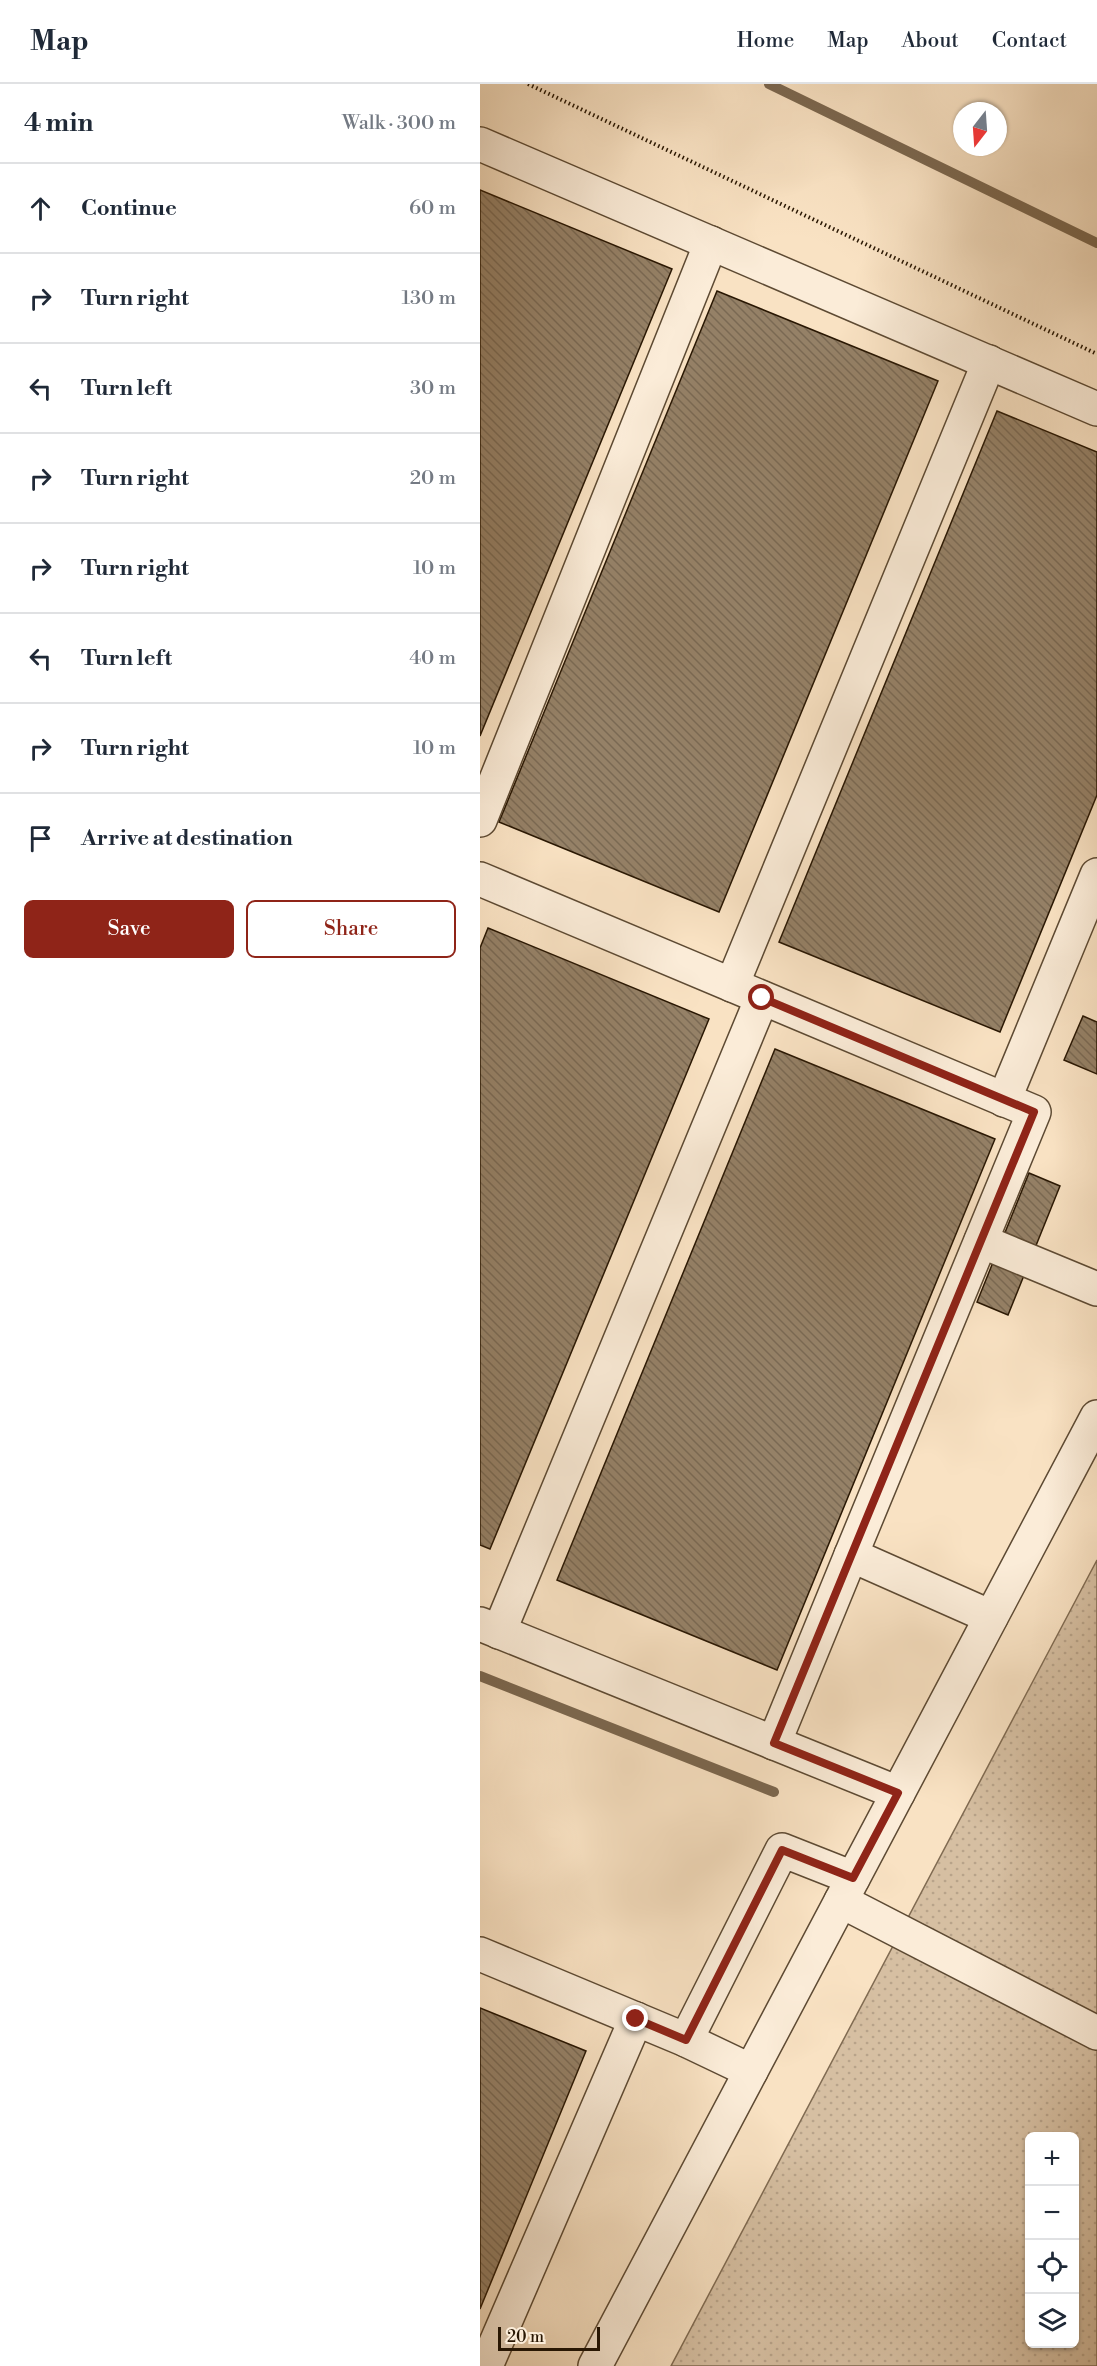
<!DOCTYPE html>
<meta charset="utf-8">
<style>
:root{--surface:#fff;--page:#f2f2f3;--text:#1f2937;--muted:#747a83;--line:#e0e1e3;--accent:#8f2418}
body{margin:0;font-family:"Libre Bodoni",serif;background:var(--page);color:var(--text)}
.controls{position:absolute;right:18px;bottom:18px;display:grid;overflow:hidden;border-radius:9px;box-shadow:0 2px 4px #0004}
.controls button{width:54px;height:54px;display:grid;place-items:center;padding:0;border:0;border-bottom:2px solid var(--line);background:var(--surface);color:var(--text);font:30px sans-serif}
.compass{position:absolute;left:473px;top:18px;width:54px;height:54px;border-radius:50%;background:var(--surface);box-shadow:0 2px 4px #0004;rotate:197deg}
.scale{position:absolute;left:18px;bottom:15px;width:102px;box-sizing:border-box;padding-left:6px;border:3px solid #291703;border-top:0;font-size:16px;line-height:21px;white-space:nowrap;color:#291703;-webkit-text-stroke:4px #fbecd8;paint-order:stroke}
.stop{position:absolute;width:18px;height:18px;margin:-14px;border:4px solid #8f2418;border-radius:50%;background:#fff}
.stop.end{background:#8f2418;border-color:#fff;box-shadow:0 2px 6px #0008}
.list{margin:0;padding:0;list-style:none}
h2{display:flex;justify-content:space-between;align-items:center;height:78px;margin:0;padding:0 24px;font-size:26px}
h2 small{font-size:20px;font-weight:400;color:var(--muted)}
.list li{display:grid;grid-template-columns:39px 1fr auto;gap:18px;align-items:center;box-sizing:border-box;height:90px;padding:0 24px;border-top:2px solid var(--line)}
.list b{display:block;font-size:22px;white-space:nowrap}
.list em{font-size:20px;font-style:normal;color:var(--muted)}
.actions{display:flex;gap:12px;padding:18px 24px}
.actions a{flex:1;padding:14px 0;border:2px solid var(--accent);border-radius:9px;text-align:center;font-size:21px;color:var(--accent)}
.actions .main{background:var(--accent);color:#fff}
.icon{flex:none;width:33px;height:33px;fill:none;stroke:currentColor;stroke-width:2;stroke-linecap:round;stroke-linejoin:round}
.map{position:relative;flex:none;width:617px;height:2282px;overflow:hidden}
header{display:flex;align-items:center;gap:36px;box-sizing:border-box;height:84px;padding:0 30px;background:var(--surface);border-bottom:2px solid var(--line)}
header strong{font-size:28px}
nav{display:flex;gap:33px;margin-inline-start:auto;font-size:21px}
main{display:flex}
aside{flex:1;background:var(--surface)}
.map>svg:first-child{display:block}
</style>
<header>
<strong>Map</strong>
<nav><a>Home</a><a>Map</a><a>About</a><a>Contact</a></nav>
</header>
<main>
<aside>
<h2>4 min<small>Walk · 300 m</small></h2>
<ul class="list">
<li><svg class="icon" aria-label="ahead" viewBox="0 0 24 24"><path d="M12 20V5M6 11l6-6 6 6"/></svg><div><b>Continue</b></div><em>60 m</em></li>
<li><svg class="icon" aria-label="right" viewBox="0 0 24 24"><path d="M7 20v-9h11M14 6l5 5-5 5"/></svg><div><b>Turn right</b></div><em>130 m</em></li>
<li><svg class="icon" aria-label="left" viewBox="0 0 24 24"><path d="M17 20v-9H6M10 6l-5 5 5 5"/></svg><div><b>Turn left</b></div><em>30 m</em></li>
<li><svg class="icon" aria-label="right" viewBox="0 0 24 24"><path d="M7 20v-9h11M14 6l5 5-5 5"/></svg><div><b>Turn right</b></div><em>20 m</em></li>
<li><svg class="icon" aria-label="right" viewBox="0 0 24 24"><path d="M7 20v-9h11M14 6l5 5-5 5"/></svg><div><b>Turn right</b></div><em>10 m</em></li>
<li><svg class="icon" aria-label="left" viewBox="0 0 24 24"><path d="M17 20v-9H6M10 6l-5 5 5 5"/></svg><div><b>Turn left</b></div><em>40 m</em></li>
<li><svg class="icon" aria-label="right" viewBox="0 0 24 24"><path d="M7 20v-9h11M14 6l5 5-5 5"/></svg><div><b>Turn right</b></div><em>10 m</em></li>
<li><svg class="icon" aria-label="arrive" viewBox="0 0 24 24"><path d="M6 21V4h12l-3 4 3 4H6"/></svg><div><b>Arrive at destination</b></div></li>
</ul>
<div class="actions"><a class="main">Save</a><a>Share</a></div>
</aside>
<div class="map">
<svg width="617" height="2282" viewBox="0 0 617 2282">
<defs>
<pattern id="grass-dots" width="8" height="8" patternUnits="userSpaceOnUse" patternTransform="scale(1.5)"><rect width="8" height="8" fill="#d6bfa2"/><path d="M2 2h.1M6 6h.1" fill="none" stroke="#b8a38a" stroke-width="1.8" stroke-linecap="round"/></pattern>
<pattern id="building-back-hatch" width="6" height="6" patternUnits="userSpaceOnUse" patternTransform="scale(1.5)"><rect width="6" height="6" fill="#958167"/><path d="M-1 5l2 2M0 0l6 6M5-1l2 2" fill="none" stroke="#7a6953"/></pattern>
</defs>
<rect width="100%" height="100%" fill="#f9e2c3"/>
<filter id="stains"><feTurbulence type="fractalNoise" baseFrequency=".00333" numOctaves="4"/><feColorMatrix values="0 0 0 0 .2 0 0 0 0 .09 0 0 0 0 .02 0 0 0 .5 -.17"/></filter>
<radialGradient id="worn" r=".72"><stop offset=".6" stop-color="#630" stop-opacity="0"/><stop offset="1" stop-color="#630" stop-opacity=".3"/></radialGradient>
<!-- grass -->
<path fill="url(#grass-dots)" stroke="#806b52" stroke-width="1.5" fill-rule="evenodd" d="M617 1476V2282H191ZM550 2052H594V2260H550Z"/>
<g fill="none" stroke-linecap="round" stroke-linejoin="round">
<!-- stream -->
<g stroke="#7b674f" stroke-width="10">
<path d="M289 0 617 159"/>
<path d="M0 1592 294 1708"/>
</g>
</g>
<!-- building -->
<g fill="url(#building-back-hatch)" stroke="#291703" stroke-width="1.5">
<path d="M0 106 192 185 0 652Z"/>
<path d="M237 207 458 297 239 828 19 738Z"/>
<path d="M517 327 617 368V711L520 948 299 858Z"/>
<path d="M8 844 229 935 10 1465 0 1461V864Z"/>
<path d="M603 932 617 938V990L584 976Z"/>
<path d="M295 965 515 1055 297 1586 77 1496Z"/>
<path d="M549 1089 580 1102 528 1231 497 1218Z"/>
<path d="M0 1924 106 1967 0 2225Z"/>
</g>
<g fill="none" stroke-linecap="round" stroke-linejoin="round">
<!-- minor casing -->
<g stroke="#5d4a33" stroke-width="36">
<g id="minor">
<path d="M0 60 617 325"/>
<path d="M0 736 231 159"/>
<path d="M0 795 554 1028 371 1471 511 1533"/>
<path d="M252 901 509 278"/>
<path d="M524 1016 617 791"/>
<path d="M501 1157 617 1205"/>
<path d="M0 1540 418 1709"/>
<path d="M19 1548 282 914"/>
<path d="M294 1659 371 1471"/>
<path d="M361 1817 617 1949"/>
<path d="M0 1870 206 1956 271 1987"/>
<path d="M206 1956 302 1766 373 1794"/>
<path d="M6 2282 156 1935"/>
<path d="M115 2282 617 1333"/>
</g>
</g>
<!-- path -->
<path stroke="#291703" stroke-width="4" stroke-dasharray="1.5 3" stroke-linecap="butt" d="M48 0 617 270"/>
<!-- minor -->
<use href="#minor" stroke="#fbecd8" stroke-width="33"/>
</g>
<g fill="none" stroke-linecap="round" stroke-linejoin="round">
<!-- route -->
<path stroke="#8f2418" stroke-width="8" d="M156 1935 206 1956 302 1766 373 1794 418 1709 294 1659 554 1028 282 914"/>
</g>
<rect width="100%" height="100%" filter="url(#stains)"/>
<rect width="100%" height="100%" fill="url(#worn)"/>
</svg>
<div class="controls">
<button>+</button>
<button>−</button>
<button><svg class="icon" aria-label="locate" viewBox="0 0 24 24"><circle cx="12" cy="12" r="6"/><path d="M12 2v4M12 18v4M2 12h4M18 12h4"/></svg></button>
<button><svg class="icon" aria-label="layers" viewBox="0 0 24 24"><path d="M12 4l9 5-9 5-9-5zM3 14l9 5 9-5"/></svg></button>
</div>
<svg class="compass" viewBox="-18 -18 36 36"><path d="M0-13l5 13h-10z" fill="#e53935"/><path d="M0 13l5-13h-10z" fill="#747a83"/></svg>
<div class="scale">20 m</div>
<div class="stop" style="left:282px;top:914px"></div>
<div class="stop end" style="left:156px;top:1935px"></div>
</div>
</main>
